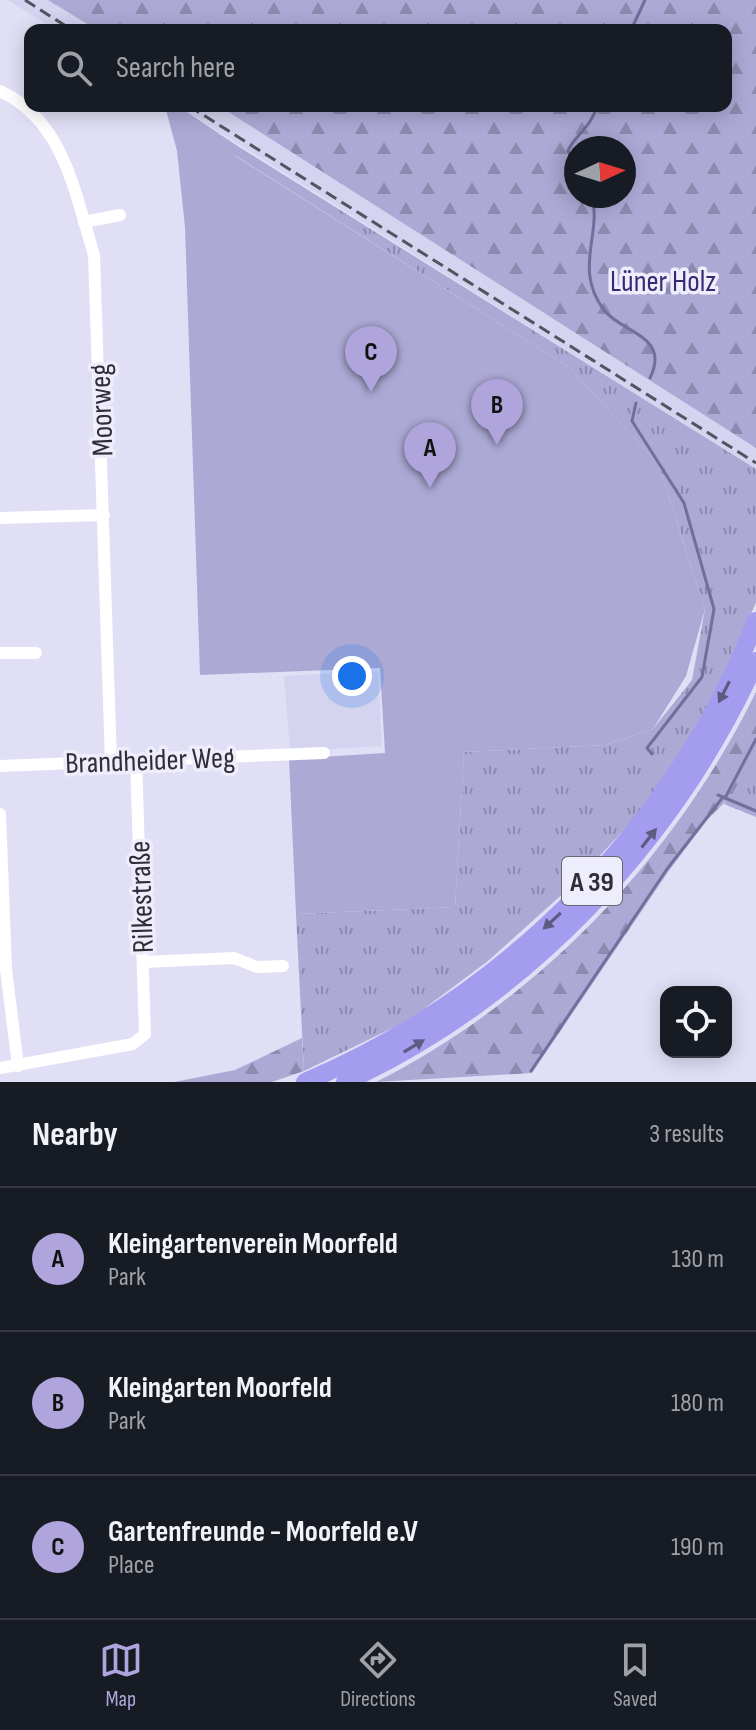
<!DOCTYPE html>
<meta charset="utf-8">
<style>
:root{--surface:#171b24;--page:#20242c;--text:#f1f3f6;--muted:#9ea1a6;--line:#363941;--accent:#afa4dc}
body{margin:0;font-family:"Sofia Sans Condensed",sans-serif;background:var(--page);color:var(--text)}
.controls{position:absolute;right:24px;bottom:24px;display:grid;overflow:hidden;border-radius:16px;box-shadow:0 4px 20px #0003}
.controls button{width:72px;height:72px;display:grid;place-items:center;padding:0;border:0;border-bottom:2px solid var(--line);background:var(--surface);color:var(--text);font:40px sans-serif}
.compass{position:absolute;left:564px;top:136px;width:72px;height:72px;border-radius:50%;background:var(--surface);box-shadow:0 4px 20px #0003;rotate:86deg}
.you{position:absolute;left:352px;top:676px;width:28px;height:28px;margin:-20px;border:6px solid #fff;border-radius:50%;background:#1a73e8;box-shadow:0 0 0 12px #1a73e833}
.badge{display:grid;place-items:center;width:52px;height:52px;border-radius:50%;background:var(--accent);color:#111;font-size:26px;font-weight:700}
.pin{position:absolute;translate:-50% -66px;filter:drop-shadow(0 2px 4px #0008)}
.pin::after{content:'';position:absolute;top:42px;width:28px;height:24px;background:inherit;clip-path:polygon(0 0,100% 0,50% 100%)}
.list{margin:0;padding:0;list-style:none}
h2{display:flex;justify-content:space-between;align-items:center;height:104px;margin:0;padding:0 32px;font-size:34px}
h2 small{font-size:26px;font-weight:400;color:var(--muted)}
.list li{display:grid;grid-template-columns:52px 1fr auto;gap:24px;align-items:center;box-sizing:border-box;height:144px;padding:0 32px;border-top:2px solid var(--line)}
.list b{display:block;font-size:30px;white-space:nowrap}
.list p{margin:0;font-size:26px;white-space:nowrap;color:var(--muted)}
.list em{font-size:26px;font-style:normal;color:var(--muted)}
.icon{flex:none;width:44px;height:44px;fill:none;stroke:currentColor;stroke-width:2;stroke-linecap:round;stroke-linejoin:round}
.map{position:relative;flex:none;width:756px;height:1082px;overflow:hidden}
.search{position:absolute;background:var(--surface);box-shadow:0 4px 20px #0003;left:24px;right:24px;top:24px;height:88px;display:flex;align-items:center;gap:20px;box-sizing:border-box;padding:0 28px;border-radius:16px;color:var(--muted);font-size:30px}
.sheet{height:536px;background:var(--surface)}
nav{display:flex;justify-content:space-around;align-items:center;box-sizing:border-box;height:112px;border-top:2px solid var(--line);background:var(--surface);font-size:22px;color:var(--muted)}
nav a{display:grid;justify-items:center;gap:4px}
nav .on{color:var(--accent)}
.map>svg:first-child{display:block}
</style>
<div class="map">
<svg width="756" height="1082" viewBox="0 0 756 1082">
<defs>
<pattern id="grass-tufts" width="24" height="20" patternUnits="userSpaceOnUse" patternTransform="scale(2)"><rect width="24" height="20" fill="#aca9d5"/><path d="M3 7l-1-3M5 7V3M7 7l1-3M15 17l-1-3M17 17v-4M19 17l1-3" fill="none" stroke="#8c8aae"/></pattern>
<pattern id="forest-firs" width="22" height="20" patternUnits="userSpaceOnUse" patternTransform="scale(2)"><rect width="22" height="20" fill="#aca9d5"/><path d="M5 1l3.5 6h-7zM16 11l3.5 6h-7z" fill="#8c8aae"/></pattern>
</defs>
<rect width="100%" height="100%" fill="#e0dff6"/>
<!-- built -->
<g fill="#d4d3f0">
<path d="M8 0H48L97 30H56Z"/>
<path d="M178 106H219L236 117 756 448V469Z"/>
<path d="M378 671 382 746 290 751 284 676Z"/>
</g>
<!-- grass -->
<g fill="url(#grass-tufts)">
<path d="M239 147 756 469V602L717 697 641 811 577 881 488 961 409 1020 304 1071 296 914 455 907 464 752 605 745 653 729 692 680 705 609 658 464 570 368 233 154Z"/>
<path d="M756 752V817L724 804Z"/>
</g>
<!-- forest -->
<g fill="url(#forest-firs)" fill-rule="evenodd">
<path d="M48 0H756V448L219 106H726V30H97ZM576 148H624V196H576Z"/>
<path d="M756 692V752L731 796 706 821 668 872 532 1073 376 1082C540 999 675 857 756 692Z"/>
<path d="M302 1038 304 1071 272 1082H174L235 1070Z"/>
</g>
<!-- garden -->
<path fill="#aca9d5" d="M165 106H178L239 147 234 155 570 368 658 464 705 609 686 676 653 729 605 745 464 752 455 907 296 914 289 759 385 753 380 668 200 675 185 227 177 151Z"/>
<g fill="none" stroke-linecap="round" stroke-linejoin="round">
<!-- stream -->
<g stroke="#736f9c" stroke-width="3">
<path d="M631 30 645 0"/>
<path d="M576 167 568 151C574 136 591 128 597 106"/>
<path d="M592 196C602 235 573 269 604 310 621 333 671 335 650 378"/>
<path d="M636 403 632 421 684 503 714 609 702 677 647 748 652 754"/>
<path d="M718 795 756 811"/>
<path d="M725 798 756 739"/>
<path d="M531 1071 667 869 723 797"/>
</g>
<!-- minor -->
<g stroke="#fff" stroke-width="12">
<path d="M0 91C64 120 75 194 94 255L111 762"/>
<path d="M84 222 120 215"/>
<path d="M0 518 104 515"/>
<path d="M0 653H36"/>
<path d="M0 766 324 753"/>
<path d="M0 814 6 969 18 1066"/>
<path d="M144 962 234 958 257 967 283 966"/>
<path d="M0 1068 133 1044 145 1034 136 761"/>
</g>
<!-- highway -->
<g stroke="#a49cef" stroke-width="18">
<path d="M305 1082C509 995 674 828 756 621"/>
<path d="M345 1082C526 999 674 842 756 661"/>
</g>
<!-- rail -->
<g stroke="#54535f" stroke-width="3" stroke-dasharray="12 6" stroke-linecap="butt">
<path d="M25 0 72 30"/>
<path d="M189 106 756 463"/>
</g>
</g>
<!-- one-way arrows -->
<defs><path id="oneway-solid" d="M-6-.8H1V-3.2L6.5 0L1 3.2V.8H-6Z" transform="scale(2)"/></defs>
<g fill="#5e5a81">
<use href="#oneway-solid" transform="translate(724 692) rotate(117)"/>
<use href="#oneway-solid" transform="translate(649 838) rotate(-52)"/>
<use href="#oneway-solid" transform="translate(552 921) rotate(137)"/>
<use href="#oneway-solid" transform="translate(414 1046) rotate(-31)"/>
</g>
<g text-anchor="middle" stroke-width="7" stroke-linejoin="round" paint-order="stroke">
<!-- shield labels -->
<rect fill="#eeedfb" stroke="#686772" stroke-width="2" x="562" y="857" width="60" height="48" rx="6"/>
<g font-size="28" font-weight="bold" fill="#2f2e37">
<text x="592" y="891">A 39</text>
</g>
<!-- park labels -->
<g font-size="30" fill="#382972" stroke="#eeedfb">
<text x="663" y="291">Lüner Holz</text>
</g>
<!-- street labels -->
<g font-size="30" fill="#2f2e37" stroke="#eeedfb">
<text transform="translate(101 410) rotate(-92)" y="10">Moorweg</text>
<text transform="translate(150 760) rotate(-2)" y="10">Brandheider Weg</text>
<text transform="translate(141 897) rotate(-92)" y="10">Rilkestraße</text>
</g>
</g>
</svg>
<div class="controls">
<button><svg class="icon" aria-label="locate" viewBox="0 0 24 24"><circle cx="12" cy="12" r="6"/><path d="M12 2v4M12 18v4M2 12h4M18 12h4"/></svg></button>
</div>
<svg class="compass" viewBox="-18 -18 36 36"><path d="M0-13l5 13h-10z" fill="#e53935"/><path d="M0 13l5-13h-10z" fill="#9ea1a6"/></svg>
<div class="you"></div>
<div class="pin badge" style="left:430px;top:488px">A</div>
<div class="pin badge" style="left:497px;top:445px">B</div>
<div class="pin badge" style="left:371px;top:392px">C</div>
<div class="search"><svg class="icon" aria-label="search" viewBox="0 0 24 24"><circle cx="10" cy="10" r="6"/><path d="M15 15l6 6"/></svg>Search here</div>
</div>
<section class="sheet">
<h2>Nearby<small>3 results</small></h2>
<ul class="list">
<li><span class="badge">A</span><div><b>Kleingartenverein Moorfeld</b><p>Park</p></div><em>130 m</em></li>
<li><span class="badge">B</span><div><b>Kleingarten Moorfeld</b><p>Park</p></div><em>180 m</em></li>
<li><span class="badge">C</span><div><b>Gartenfreunde - Moorfeld e.V</b><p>Place</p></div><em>190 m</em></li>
</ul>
</section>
<nav>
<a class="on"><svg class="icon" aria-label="map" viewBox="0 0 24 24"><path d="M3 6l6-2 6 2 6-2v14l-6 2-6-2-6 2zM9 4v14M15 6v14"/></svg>Map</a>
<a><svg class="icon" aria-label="directions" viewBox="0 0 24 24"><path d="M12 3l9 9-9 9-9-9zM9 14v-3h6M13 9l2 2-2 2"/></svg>Directions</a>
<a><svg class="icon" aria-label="saved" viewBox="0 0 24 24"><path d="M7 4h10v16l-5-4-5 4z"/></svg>Saved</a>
</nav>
